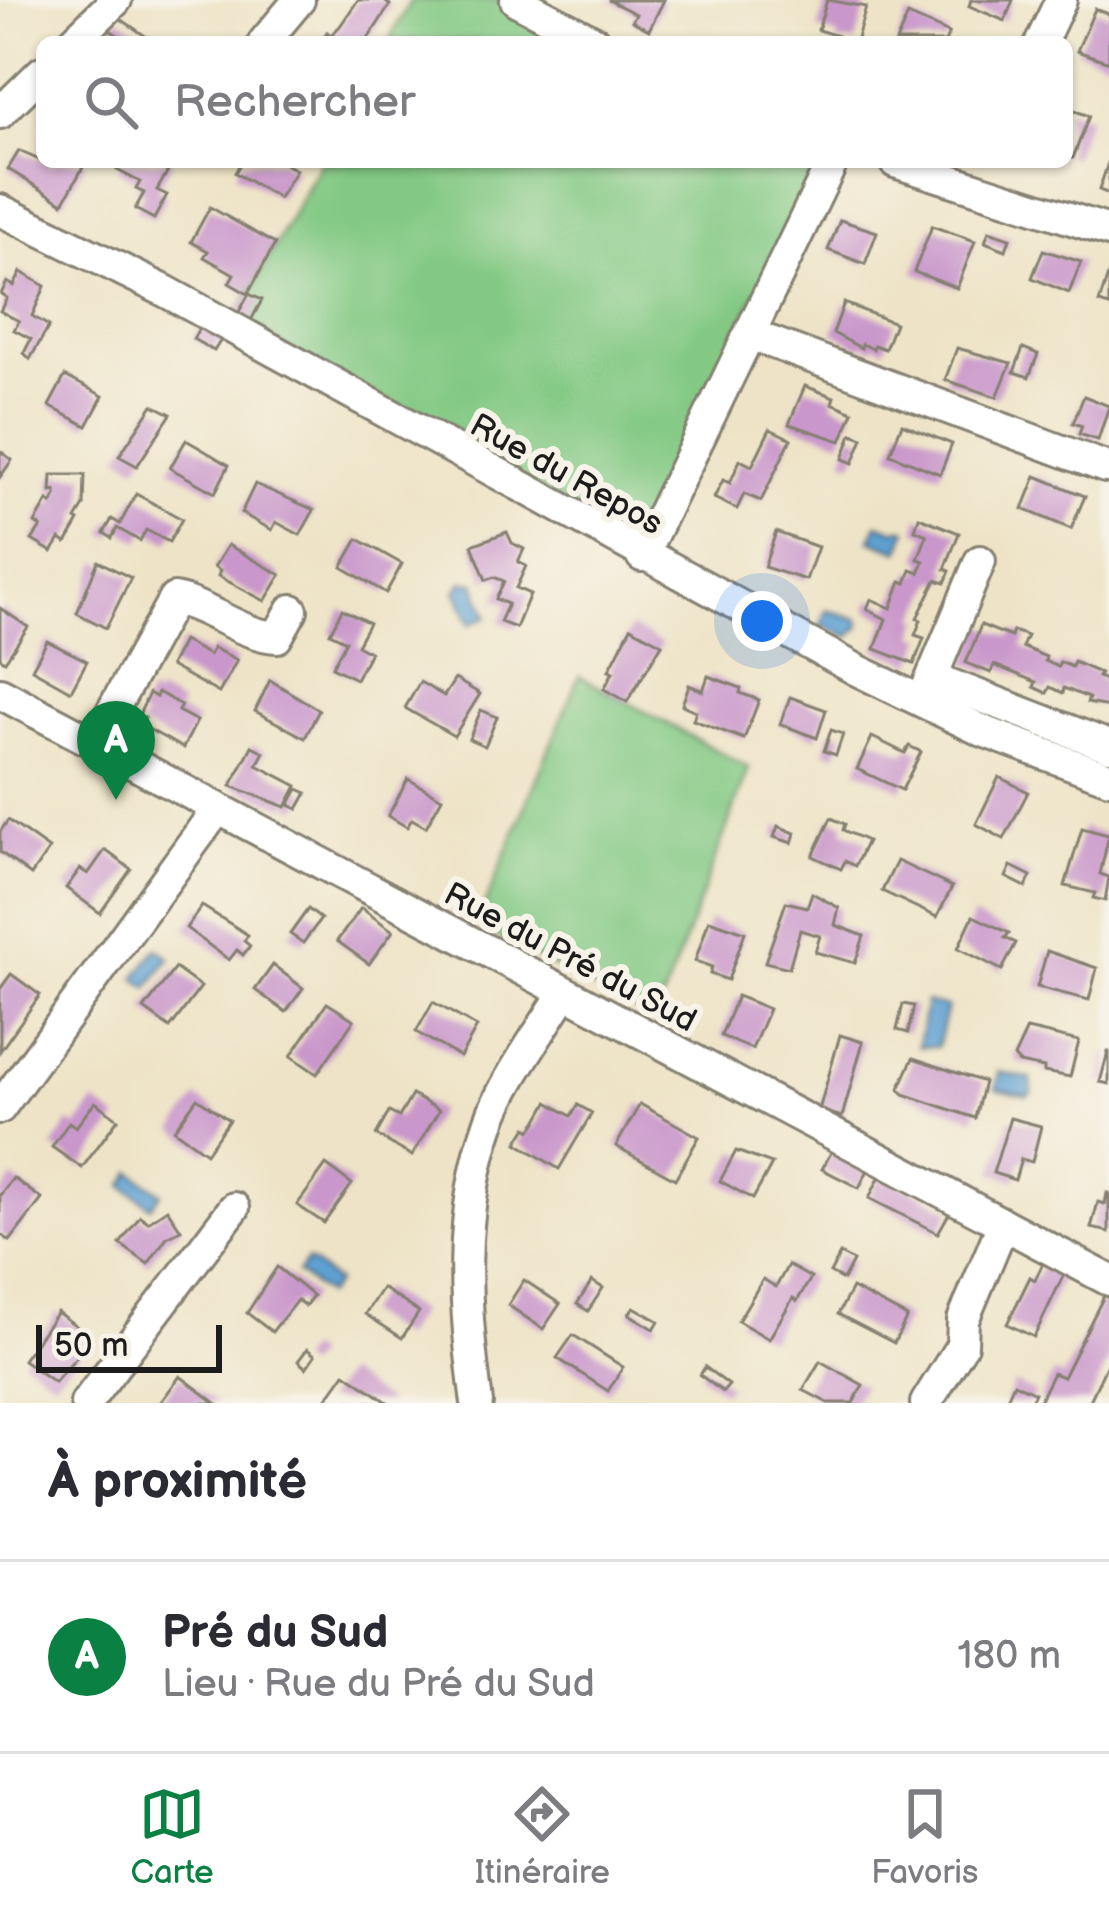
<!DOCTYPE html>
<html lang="fr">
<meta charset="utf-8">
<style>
:root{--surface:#fff;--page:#f7f7f7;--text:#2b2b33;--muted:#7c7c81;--line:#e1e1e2;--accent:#0b8043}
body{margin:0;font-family:"Balsamiq Sans",sans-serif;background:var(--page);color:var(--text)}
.scale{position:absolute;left:36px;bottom:30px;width:186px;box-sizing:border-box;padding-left:12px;border:6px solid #1c1c1c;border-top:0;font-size:33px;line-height:42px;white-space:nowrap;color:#1c1c1c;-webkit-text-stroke:9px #f7f3e8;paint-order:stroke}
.you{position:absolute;left:762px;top:621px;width:42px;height:42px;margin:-30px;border:9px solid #fff;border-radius:50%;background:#1a73e8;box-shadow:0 0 0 18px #1a73e833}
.badge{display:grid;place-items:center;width:78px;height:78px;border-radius:50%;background:var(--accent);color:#fff;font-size:39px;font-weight:700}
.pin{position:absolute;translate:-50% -99px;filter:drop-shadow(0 3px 6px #0008)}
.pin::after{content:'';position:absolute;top:63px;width:42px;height:36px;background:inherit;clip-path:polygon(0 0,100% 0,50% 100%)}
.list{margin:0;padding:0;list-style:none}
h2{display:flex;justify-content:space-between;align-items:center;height:156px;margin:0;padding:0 48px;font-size:51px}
h2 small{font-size:39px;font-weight:400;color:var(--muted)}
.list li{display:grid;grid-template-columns:78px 1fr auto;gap:36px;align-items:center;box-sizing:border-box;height:192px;padding:0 48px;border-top:3px solid var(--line)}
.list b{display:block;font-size:45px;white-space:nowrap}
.list p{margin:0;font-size:39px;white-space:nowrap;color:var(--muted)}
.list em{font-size:39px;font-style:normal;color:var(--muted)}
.icon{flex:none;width:66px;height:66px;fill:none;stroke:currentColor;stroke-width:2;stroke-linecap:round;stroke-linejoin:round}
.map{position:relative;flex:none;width:1109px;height:1403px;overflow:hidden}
.search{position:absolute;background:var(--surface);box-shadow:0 3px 9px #0004;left:36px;right:36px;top:36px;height:132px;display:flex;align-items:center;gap:30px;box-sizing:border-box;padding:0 42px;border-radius:18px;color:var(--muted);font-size:45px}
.sheet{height:348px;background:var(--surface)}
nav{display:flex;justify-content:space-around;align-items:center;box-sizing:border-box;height:168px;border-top:3px solid var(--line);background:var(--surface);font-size:33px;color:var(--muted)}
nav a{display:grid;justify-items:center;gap:6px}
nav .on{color:var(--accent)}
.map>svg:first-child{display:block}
</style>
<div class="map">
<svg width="1109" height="1403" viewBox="0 0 1109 1403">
<rect width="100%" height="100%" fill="#f7f3e8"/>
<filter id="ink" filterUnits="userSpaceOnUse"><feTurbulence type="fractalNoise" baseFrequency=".00833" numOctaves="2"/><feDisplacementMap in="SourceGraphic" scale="24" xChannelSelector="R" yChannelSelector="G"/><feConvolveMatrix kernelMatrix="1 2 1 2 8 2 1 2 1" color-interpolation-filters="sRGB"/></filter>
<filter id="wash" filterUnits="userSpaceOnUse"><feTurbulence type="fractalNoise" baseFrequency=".004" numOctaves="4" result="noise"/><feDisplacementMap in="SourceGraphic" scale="48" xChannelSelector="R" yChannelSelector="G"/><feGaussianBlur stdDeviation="2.7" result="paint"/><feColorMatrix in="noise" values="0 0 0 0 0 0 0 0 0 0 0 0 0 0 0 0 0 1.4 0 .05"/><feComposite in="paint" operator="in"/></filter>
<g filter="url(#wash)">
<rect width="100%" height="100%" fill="#eee3c6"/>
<!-- green -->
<g fill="#83c984" stroke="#507250" stroke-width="3">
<path d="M411 0H501L579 42H388Z"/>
<path d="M321 162H801L814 169 647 526 622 535 235 319Z"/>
<path d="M579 676 749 768 655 1020 476 926Z"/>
</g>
<!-- water -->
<g fill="#5ea0d1" stroke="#3d5e76" stroke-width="3">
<path d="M878 524 897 531 900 528 907 530 900 551 871 540Z"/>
<path d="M463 582 475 583 488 616 470 624 456 591Z"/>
<path d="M827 610 859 619 860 626 850 637 821 626Z"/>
<path d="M157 948 170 958 148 988 135 978Z"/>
<path d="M926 1002 947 1007 937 1047 918 1046Z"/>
<path d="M999 1072 1031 1079 1032 1092 1028 1096 996 1089Z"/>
<path d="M132 1172 161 1193 151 1207 123 1186Z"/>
<path d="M308 1260 336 1282 326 1295 297 1273Z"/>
</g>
<g id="blocks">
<!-- building -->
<g fill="#c997cb">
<path d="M358 0H383L390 5 366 42 358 39 356 42H320L327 32 331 35 340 26Z"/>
<path d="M608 0H664L649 30 632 21 636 14Z"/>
<path d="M827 0 866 7 856 42H836L838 36 818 30Z"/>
<path d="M971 0H1013L1005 21 969 6Z"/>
<path d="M1095 9 1109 14V62L1077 51Z"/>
<path d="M908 15 949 33 945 42H896Z"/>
<path d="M118 17 154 42H127L110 30Z"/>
<path d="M1067 108 1089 116 1073 158 1067 156Z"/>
<path d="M19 151 53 166 55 162H86L63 203 8 169Z"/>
<path d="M122 162H173L157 190 167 195 154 219 135 209 144 193 136 189 140 182 117 170Z"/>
<path d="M241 162H281L296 170 279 198 235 173Z"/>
<path d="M1108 163H1109V194L1099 190Z"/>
<path d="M210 207 275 244 248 294 229 283 234 274 204 257 208 251 191 242Z"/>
<path d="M840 220 877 232 865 264 828 250Z"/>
<path d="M932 226 975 241 957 288 914 272Z"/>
<path d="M989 231 1010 238 1006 250 985 242Z"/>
<path d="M1043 250 1081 262 1069 293 1032 278Z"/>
<path d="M21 272 45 286 32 316 49 326 30 359 24 353 31 339 14 330 19 321 0 311 7 298 1 294 7 282 14 286Z"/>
<path d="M1108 275 1109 276V306L1099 303Z"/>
<path d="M249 294 262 300 248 326 235 319Z"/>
<path d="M844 303 895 323 885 349 874 345 873 349 862 344 861 348 833 333Z"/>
<path d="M202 323 224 335 214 351 193 339Z"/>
<path d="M957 348 1011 363 997 397 945 380Z"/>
<path d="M1023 348 1038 354 1029 377 1014 372Z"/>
<path d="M65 376 103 396 87 426 49 406Z"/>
<path d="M805 386 834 397 832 403 853 412 841 441 789 424Z"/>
<path d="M1084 396 1109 406 1098 440 1079 434 1082 426 1073 423Z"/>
<path d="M153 405 171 414 137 466 119 456Z"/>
<path d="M902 424 952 444 940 474 890 454Z"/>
<path d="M770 429 791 439 761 501 744 494 737 509 714 498 723 480 730 483 740 460 752 466Z"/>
<path d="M852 434 863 438 853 463 843 459Z"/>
<path d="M186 440 229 465 215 493 170 468Z"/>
<path d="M0 451 12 460 0 477Z"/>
<path d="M52 475H85L84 506 76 519 79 521 66 543 60 539 52 552 32 540 41 527 35 523 48 501 51 504 56 496V491L51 492Z"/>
<path d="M1036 476 1085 496 1071 529 1023 509Z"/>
<path d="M255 484 314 510 300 535 276 522 272 530 241 513Z"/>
<path d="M136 494 182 519 169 542 146 530 140 541 117 528 112 538 104 533 112 519 120 524Z"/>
<path d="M919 517 959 533 945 569 950 571 945 583 936 580 917 618 921 620 915 635 924 638 914 664 875 649 886 619 867 609 871 599 891 608 901 581 906 583 911 570 919 573 924 561 918 559 927 535 915 530Z"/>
<path d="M507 532 512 543 524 549 518 562 526 566 516 588 530 594 516 628 500 622 508 604 496 599 504 581 494 577 486 580 472 545Z"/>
<path d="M776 532 818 547 806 580 764 567Z"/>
<path d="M358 539 402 564 386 593 342 567Z"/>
<path d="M228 545 281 575 265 601 218 576 220 571 214 567Z"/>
<path d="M98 561 131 578 106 628 77 613Z"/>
<path d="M0 608 28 627 5 661 0 658Z"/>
<path d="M342 609 369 623 357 645 370 652 356 679 332 667 346 641 330 633Z"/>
<path d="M981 625 1011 637 1013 631 1027 636 1022 647 1046 657 1045 661 1058 667 1060 662 1072 667 1074 662 1100 673 1098 677 1109 682V707L1087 703 1089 698 1064 688 1063 693 1050 687 1047 693 1034 687 1036 682 994 665 991 673 966 663Z"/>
<path d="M631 627 662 644 627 702 604 689 613 672 609 670Z"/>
<path d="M47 641 87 661 71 691 32 669Z"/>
<path d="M183 641 209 655 213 648 237 660 219 693 170 666Z"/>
<path d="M708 676 741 688 740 693 759 700 744 739 693 720 696 711 682 705 689 685 703 691Z"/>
<path d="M455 679 480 694 454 736 405 708 420 682 444 696Z"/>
<path d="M270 680 319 710 305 738 255 711Z"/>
<path d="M158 692 181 705 178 711 197 721 183 748 141 725 145 718 139 715 149 693 156 697Z"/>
<path d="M790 697 826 710 817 738 780 724Z"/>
<path d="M481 710 497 717 485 746 469 739Z"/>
<path d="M831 730 843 734 836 755 824 751Z"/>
<path d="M872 737 905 753 909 746 921 752 902 790 857 769Z"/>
<path d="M252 746 264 752 257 765 297 786 286 807 231 786Z"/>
<path d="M999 777 1028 792 1004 839 976 824Z"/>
<path d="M408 779 442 798 426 827 412 819 407 827 388 816Z"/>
<path d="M298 789 307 793 298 809 289 805Z"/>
<path d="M831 818 845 824 843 830 867 841 855 866 845 861 841 869 813 856Z"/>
<path d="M8 820 49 849 31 875 0 852V832Z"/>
<path d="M778 826 795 833 792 843 774 837Z"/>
<path d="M1082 828 1109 835 1100 874 1109 877 1105 901 1093 898 1095 893 1065 886Z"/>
<path d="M105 850 131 869 100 913 66 888 80 869 88 874Z"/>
<path d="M897 861 952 887 937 917 882 891Z"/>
<path d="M1011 866 1031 876 1026 887 1006 877Z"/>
<path d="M812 893 839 908 835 925 864 936 855 963 815 952 820 936 800 930 789 968 765 962 786 902 807 907Z"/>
<path d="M202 906 248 935 244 941 250 946 243 955 237 950 229 960 186 928Z"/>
<path d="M361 908 393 931 369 964 337 941Z"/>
<path d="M308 909 321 919 303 943 290 934Z"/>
<path d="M973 916 1009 933 1005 938 1016 943 1002 970 958 948Z"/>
<path d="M709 920 745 932 728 980 710 974 712 967 695 961Z"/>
<path d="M1047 951 1097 968 1089 1000 1037 987Z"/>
<path d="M273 965 303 988 286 1012 255 990Z"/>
<path d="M175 968 201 987 170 1028 144 1009Z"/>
<path d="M11 974 40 995 0 1051V989Z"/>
<path d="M737 996 769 1009 752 1049 721 1036Z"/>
<path d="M433 1002 477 1027 460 1057 416 1032Z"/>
<path d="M327 1003 354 1020 317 1074 291 1056Z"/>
<path d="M903 1004 914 1006 908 1033 897 1030Z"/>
<path d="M1027 1029 1079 1041 1070 1077 1044 1072V1068L1019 1063 1014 1057Z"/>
<path d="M840 1035 863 1042 842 1117 819 1110Z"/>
<path d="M1108 1052H1109V1084L1100 1082Z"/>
<path d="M913 1058 984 1082 975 1118 904 1094 899 1089Z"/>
<path d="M412 1095 439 1110 412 1156 376 1135 389 1112 399 1117Z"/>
<path d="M197 1098 229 1120 206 1153 174 1130Z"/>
<path d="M95 1102 118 1119 82 1168 52 1147 69 1122 76 1127Z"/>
<path d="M548 1102 571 1116 578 1105 592 1113 559 1169 517 1143 527 1127 531 1130 537 1122Z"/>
<path d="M640 1104 699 1137 675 1179 616 1146Z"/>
<path d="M1010 1118 1041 1126 1032 1162 1021 1159 1015 1180 993 1173Z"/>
<path d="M833 1149 869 1168 859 1188 822 1169Z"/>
<path d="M736 1151 772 1164 753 1199 720 1181Z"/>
<path d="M326 1165 352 1184 324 1223 297 1205Z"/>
<path d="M881 1174 951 1210 938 1233 869 1198Z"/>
<path d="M13 1178 42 1199 10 1241 0 1234V1195Z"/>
<path d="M1107 1193H1109V1232L1091 1228 1098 1202 1105 1204Z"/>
<path d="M167 1209 181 1230 167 1237 148 1264 120 1244 140 1216 148 1222Z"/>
<path d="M840 1254 853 1261 843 1280 830 1273Z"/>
<path d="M1045 1259 1066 1270 1034 1337 1007 1324 1030 1277 1035 1280Z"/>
<path d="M788 1265 811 1278 797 1301 793 1298 769 1339 738 1321 763 1279 776 1287Z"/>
<path d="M277 1267 313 1296 305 1306 297 1300 272 1332 247 1313Z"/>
<path d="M524 1280 560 1304 543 1329 508 1305Z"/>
<path d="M592 1281 603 1288 588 1311 577 1304Z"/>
<path d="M1109 1286V1360L1089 1403H1043L1040 1399 1053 1373 1063 1377Z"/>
<path d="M382 1288 419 1312 402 1338 365 1314Z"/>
<path d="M852 1288 907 1317 894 1343 838 1314Z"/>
<path d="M634 1307 659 1321 654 1329 629 1314Z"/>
<path d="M57 1312 79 1328 88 1344 54 1382 23 1360Z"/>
<path d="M573 1335 623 1367 608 1391 557 1358Z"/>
<path d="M307 1349 315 1355 306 1368 298 1361Z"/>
<path d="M820 1361 863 1385 853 1403H828L803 1390Z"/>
<path d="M705 1367 729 1385 723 1392 700 1375Z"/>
<path d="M345 1373 389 1403 326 1400Z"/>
<path d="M180 1376 216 1403H160Z"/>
<path d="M1014 1383 1035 1393 1030 1403H1005Z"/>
</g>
</g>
</g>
<g filter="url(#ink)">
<use href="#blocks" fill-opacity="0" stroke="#858071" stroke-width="3"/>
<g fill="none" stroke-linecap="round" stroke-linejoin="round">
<!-- minor casing -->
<g stroke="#858071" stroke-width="36">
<g id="minor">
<path d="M516 0 595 42"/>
<path d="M73 42 116 0"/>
<path d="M264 42 299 0"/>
<path d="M1041 42 1061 0"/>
<path d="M0 113 42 72"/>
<path d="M895 162 1109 231"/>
<path d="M0 210 165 291 857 670 983 731 1109 778"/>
<path d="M752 335 1105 467"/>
<path d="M642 556 830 167"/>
<path d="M933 678 1109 746"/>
<path d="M0 693 1109 1280"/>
<path d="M924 696 980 561"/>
<path d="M94 744 174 599C209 606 241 635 277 637L292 610"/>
<path d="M0 1108 216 811"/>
<path d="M86 1403 234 1208"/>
<path d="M477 1403C464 1309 457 1212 490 1121 504 1081 542 1030 564 993"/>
<path d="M926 1403 962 1345 963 1320 1003 1224"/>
</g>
</g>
<!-- minor -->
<use href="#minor" stroke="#fff" stroke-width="30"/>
</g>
</g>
<g text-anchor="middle" stroke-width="12" stroke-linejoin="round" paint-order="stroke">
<!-- street labels -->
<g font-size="33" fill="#1c1c1c" stroke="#f7f3e8">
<text transform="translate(567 473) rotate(29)" y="12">Rue du Repos</text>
<text transform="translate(571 956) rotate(28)" y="12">Rue du Pré du Sud</text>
</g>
</g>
</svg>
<div class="scale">50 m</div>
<div class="you"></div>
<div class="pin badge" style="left:116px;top:800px">A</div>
<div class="search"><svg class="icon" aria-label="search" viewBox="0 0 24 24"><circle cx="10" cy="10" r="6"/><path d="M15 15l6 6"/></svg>Rechercher</div>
</div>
<section class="sheet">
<h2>À proximité<small></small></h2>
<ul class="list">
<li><span class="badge">A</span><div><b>Pré du Sud</b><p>Lieu · Rue du Pré du Sud</p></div><em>180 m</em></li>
</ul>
</section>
<nav>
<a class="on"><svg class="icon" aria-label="map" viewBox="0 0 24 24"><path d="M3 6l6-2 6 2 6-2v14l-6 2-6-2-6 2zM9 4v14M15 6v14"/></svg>Carte</a>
<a><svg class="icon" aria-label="directions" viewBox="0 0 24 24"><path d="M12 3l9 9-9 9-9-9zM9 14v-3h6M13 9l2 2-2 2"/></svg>Itinéraire</a>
<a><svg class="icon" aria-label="saved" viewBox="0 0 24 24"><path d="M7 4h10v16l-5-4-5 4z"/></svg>Favoris</a>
</nav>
